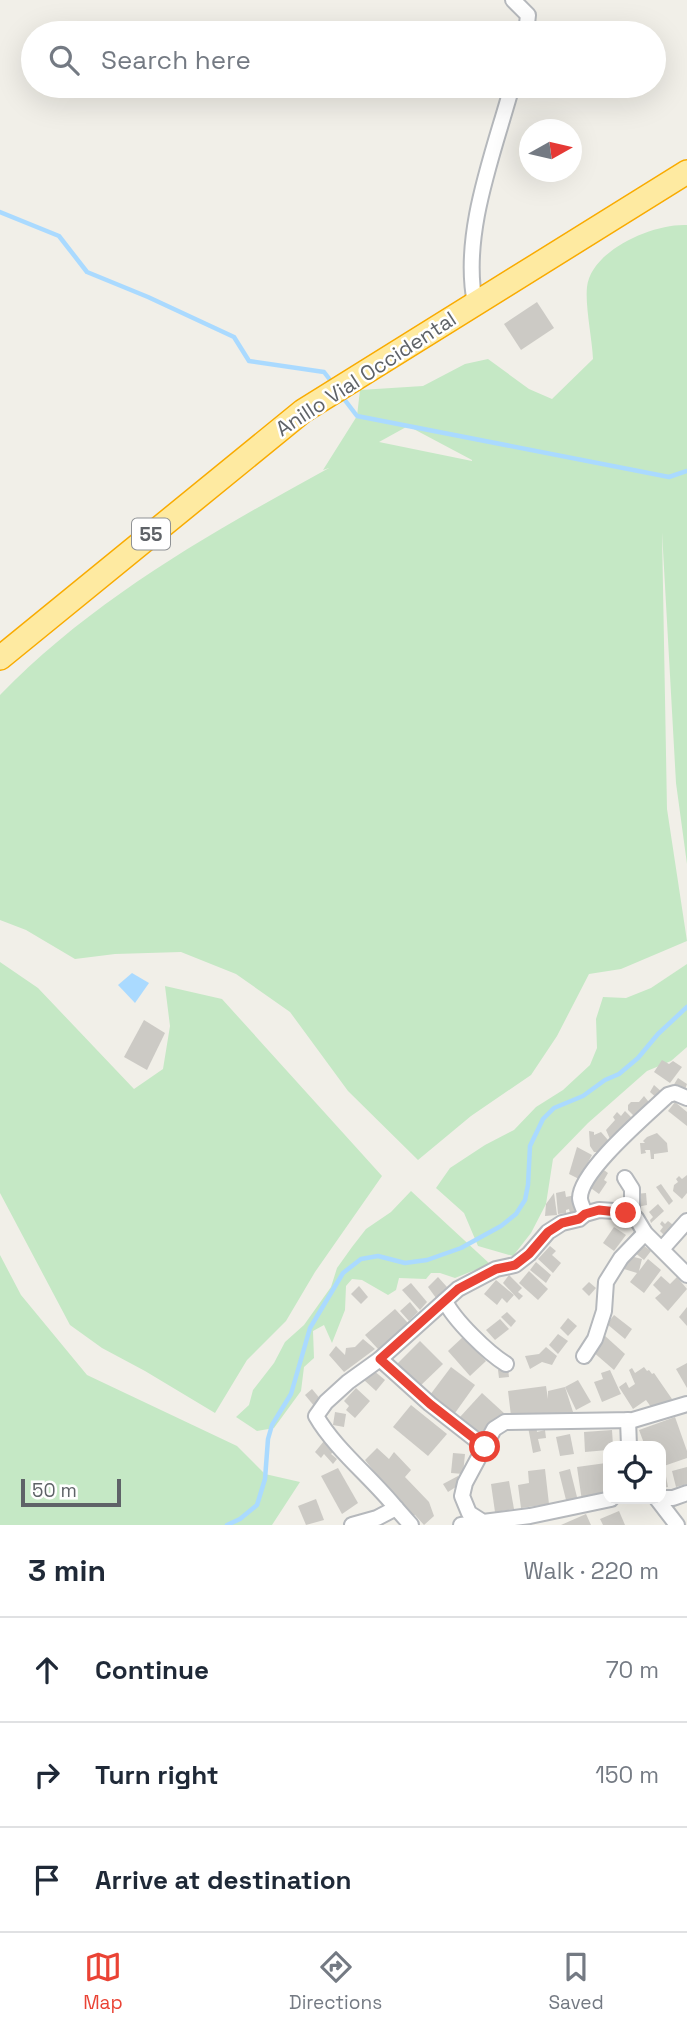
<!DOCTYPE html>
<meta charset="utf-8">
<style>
:root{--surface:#fff;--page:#f2f2f3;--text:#1f2937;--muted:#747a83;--line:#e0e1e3;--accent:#ea4335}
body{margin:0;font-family:"Space Grotesk",sans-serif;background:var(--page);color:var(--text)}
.controls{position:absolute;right:21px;bottom:21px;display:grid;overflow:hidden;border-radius:14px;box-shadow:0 7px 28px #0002}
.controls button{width:63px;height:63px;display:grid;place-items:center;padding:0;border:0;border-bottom:2px solid var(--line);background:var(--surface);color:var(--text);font:35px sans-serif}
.compass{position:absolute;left:519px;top:119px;width:63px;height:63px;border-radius:50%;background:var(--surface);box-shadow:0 7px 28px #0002;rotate:82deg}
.scale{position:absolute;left:21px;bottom:18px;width:100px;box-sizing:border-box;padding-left:7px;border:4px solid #5f6368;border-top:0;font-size:19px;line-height:24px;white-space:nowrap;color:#5f6368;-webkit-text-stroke:5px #fff;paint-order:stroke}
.stop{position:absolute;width:21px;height:21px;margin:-16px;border:5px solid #ea4335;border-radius:50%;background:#fff}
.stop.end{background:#ea4335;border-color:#fff;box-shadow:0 2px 7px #0008}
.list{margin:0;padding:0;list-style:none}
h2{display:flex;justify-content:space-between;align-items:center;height:91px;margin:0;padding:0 28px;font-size:30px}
h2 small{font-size:23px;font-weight:400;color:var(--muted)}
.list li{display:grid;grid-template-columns:46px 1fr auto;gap:21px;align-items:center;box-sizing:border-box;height:105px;padding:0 28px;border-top:2px solid var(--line)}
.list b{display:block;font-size:26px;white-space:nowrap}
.list em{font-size:23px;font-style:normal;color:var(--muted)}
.icon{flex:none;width:38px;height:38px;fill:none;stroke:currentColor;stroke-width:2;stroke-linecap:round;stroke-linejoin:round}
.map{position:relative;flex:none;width:687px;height:1525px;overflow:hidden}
.search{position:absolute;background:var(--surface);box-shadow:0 7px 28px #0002;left:21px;right:21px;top:21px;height:77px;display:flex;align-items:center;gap:18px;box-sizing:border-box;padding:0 24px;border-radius:38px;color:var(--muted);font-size:26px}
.sheet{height:406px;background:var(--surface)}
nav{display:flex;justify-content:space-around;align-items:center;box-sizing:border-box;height:98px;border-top:2px solid var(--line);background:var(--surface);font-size:19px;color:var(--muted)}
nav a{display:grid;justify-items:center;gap:4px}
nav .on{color:var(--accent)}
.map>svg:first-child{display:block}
</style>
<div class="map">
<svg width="687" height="1525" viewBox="0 0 687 1525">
<rect width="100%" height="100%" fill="#f1efe8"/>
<!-- green -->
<g fill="#c5e8c5" fill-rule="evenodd">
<path d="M687 225V864L676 783 662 532 667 809 687 941 621 969 589 974 557 1036 531 1075 471 1116 418 1160 348 1091 290 1012 236 974 181 952 115 954 75 959 26 930 0 920V695C93 599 212 532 329 468L323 470 357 416 360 390 423 386 465 364 488 359 529 389 552 399 593 359C592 338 585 306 587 287 591 250 654 223 687 225ZM408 426 472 460V461L379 442Z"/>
<path d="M0 962 38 988 134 1089 163 1069 170 1026 165 986 222 999 382 1176 315 1272 286 1321 247 1360 215 1413 145 1371 102 1348 70 1325 0 1193Z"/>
<path d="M687 964V1047L671 1061 647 1071 588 1123 553 1159 546 1204 531 1233 513 1256 478 1246 464 1213 436 1188 450 1168 485 1145 514 1130 536 1107 563 1090 590 1065 597 1048 596 1019 603 997 626 998 651 988Z"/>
<path d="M411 1191 490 1264 455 1278 440 1273H431L426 1279 399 1278 396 1290 388 1295 362 1280 352 1279 346 1286 345 1310 332 1343 324 1325 313 1331 314 1358 304 1367 301 1391 274 1428 257 1431 236 1417 249 1405 253 1390 274 1363 285 1342 304 1325 331 1287 337 1268 352 1247 366 1229 391 1212Z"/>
<path d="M0 1255 21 1295 87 1375 237 1446 265 1474 300 1482 272 1525H0Z"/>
</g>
<!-- water -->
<path fill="#aadaff" d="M132 973 149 983 135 1003 118 985Z"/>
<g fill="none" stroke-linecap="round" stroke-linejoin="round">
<!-- stream -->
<g stroke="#aadaff" stroke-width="4.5">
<path d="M0 212 59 236 87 272 148 297 234 337 249 361 324 372 334 385"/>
<path d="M341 395 357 416 669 477 687 471"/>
<path d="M227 1525 240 1519 257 1505 265 1479 268 1439 272 1425 291 1394 310 1328 343 1273 361 1259 378 1256 405 1263 427 1260 461 1248 501 1226 516 1214 525 1200 528 1185 530 1146 543 1119 554 1108 583 1096 605 1080 619 1074 638 1058 658 1034 687 1007"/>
</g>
</g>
<!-- building -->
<g fill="#cccac5">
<path d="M537 302 554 328 521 350 504 324Z"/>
<path d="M144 1020 165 1033 147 1070 124 1057Z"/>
<path d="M662 1060 669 1064 673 1061 682 1067 670 1083 654 1072Z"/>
<path d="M678 1078 687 1084 684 1092 673 1086Z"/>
<path d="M654 1085 663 1093 659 1100 650 1092Z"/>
<path d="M644 1096 652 1106 638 1120 628 1110V1105L631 1102H639Z"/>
<path d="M675 1102 687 1112V1126L668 1111Z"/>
<path d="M625 1111 636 1122 619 1138 610 1139 606 1130 615 1120 613 1117 617 1112 621 1116Z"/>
<path d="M589 1131 594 1132V1135L601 1132 608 1140 601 1152H594L590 1146Z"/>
<path d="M657 1133 667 1143 668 1152 654 1154V1159H651L650 1150H645L646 1153 641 1154 640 1143H645L643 1141 647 1137Z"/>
<path d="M577 1147 592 1155 579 1179 569 1174Z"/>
<path d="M601 1168 608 1173 604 1180 607 1182 599 1194 588 1186Z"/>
<path d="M687 1175V1193L682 1199 673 1191 674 1185 678 1182 676 1179 679 1176 682 1179Z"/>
<path d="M661 1184 673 1201 669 1205 656 1187Z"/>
<path d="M565 1191 566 1197 575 1195 577 1211 570 1213 569 1209 566 1210V1213L558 1214 556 1193Z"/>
<path d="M554 1193 557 1215 545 1216 546 1204Z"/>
<path d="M646 1193 647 1205 637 1207 635 1194Z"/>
<path d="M658 1204 664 1211 651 1223 650 1220 653 1217 649 1212Z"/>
<path d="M662 1221 665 1224 668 1221 677 1228 668 1239 660 1231 663 1227 660 1224Z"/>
<path d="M614 1227 626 1235 614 1251 603 1243Z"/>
<path d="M640 1243 651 1251 644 1260 634 1252Z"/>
<path d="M550 1246 556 1251 552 1255 561 1263 553 1273 538 1259Z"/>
<path d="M630 1256 642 1259 639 1271 648 1259 661 1270 644 1293 630 1282 637 1273 624 1269Z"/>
<path d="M536 1262 551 1275 546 1283 530 1270Z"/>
<path d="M529 1271 548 1289 538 1300 519 1283Z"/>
<path d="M509 1275 522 1288 518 1292 523 1296 519 1300 503 1283Z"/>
<path d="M661 1276 670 1284 677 1277 687 1289 668 1311 655 1298 661 1293 653 1285Z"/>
<path d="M438 1277 447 1287 436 1298 428 1287Z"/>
<path d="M496 1280 514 1295 507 1303 502 1298 497 1305 484 1294Z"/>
<path d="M589 1282 596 1288 589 1296 582 1289Z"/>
<path d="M411 1283 427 1302 420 1310 402 1290Z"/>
<path d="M359 1286 368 1297 361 1304 351 1294Z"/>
<path d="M410 1302 418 1312 409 1321 400 1311Z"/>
<path d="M687 1307V1326L679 1317Z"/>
<path d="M395 1309 408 1323 379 1350 365 1335Z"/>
<path d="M507 1312 516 1321 511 1327 501 1317Z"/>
<path d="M614 1315 632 1329 625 1339 607 1324Z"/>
<path d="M568 1318 577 1326 568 1336 560 1328Z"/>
<path d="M500 1319 509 1329 495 1340 486 1330Z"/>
<path d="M558 1334 568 1341 558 1354 549 1345Z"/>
<path d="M604 1335 625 1354 614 1370 592 1351Z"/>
<path d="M464 1336 486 1361 470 1376 448 1351Z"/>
<path d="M363 1339 375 1349 344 1372 329 1355 336 1346 345 1355 346 1348 355 1347Z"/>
<path d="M420 1341 443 1364 418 1388 396 1365Z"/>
<path d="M546 1347 557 1356 552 1365 542 1362 530 1369 525 1356 539 1354Z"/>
<path d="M687 1363V1388L676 1369Z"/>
<path d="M451 1367 475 1385 455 1413 430 1395Z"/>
<path d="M644 1367 647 1371 649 1370 652 1374 654 1373 672 1399 654 1411 646 1400 633 1409 619 1387 626 1382 629 1388 635 1384 629 1370 632 1368 635 1373Z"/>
<path d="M508 1369 509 1377 499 1378 498 1370Z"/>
<path d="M373 1370 385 1380 376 1391 364 1380Z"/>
<path d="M610 1370 621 1394 602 1402 594 1382 603 1379 601 1373Z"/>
<path d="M578 1380 591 1402 576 1410 565 1387Z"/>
<path d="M546 1386 548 1399V1391L565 1387 574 1415 511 1416 508 1391Z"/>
<path d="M356 1388 370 1401 355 1418 346 1410 349 1406 344 1401Z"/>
<path d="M312 1389 322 1401 315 1407 305 1395Z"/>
<path d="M482 1393 505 1414 483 1438 460 1417Z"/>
<path d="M411 1405 447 1434 428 1456 393 1427Z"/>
<path d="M335 1412 346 1414 344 1427 333 1425Z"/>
<path d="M675 1417 687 1451V1458L661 1467V1446H645L639 1430Z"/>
<path d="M536 1425 537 1432 545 1430 546 1438 538 1439 541 1451 533 1453 528 1427Z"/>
<path d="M612 1430 613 1446H608V1450L585 1452 584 1432Z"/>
<path d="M570 1434 574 1454 560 1456 556 1437Z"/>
<path d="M324 1441 334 1451 331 1454 337 1459 333 1464 324 1454 321 1458 315 1452Z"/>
<path d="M377 1448 389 1459 394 1452 411 1470 405 1477 429 1502 434 1516 424 1525 415 1515 410 1517 365 1460Z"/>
<path d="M453 1453 465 1454 463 1474 451 1473Z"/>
<path d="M606 1463 608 1497 582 1501 577 1467Z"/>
<path d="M687 1467V1484L676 1487 672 1471Z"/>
<path d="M338 1468 358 1503 342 1514 321 1476Z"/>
<path d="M545 1469 549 1504 521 1508 518 1485 529 1483 528 1471Z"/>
<path d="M570 1469 578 1501 567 1504 559 1472Z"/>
<path d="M665 1471 668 1487 661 1488V1472Z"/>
<path d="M458 1476 462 1483 448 1492 443 1484Z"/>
<path d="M509 1481 514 1509 495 1512 491 1484Z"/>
<path d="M316 1499 324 1520 306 1525 298 1506Z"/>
<path d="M619 1511 625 1525H603L600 1519Z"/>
<path d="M586 1514 591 1525H561Z"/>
</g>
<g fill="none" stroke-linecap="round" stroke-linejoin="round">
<!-- minor casing -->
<g stroke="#b5b8bc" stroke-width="18">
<g id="minor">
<path d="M513 0 528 15 526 33"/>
<path d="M475 303C461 234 494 152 512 86"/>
<path d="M625 1178 632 1189V1216"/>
<path d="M585 1214C584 1209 580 1203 580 1198 580 1171 647 1115 668 1095L675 1093 687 1098"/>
<path d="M662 1249 687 1221"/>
<path d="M445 1301C454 1320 488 1353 506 1364"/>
<path d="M584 1356 595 1339 604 1311 606 1282 621 1258 645 1233"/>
<path d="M380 1359 430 1404 485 1447"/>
<path d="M628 1420 629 1446"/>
<path d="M661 1498H673L687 1493"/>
<path d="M611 1499 530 1516 483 1522 469 1513 462 1496 465 1483 494 1429 505 1422 633 1420 687 1404"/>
<path d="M657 1499 677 1525"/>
<path d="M396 1508 411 1525"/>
<path d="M352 1525 377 1518 396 1508C371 1477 335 1449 316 1416L326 1402 348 1382 380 1359 458 1289 496 1269 515 1265 529 1254 548 1232 562 1223 579 1219 585 1214 599 1210 614 1211 636 1218 645 1233 687 1275"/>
<path d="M461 1525 483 1522"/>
</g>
</g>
<!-- trunk casing -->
<g stroke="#f9ab00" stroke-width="26">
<path id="trunk" d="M0 658 303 411 687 172"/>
</g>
<!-- minor -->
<use href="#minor" stroke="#fff" stroke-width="14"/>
<!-- trunk -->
<use href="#trunk" stroke="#feeaa1" stroke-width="23"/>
</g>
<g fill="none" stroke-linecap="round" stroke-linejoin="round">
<!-- route -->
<path stroke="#ea4335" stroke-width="9" d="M485 1447 430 1404 380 1359 458 1289 496 1269 515 1265 529 1254 548 1232 562 1223 579 1219 585 1214 599 1210 626 1213"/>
</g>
<g text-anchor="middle" stroke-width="5" stroke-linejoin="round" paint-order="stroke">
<!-- shield labels -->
<rect fill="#fff" stroke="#8f9295" stroke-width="2" x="132" y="518.5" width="38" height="31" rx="5"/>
<g font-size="19" font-weight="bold" fill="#5f6368">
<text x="151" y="541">55</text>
</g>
<!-- street labels -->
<g font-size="21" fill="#5f6368" stroke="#fff">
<text transform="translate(366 374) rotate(-33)" y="7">Anillo Vial Occidental</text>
</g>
</g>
</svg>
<div class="controls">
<button><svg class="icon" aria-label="locate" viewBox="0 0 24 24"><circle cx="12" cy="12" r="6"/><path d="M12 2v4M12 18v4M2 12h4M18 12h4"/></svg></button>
</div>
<svg class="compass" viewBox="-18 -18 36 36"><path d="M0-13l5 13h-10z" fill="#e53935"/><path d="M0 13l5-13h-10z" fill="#747a83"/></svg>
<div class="scale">50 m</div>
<div class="stop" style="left:485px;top:1447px"></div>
<div class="stop end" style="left:626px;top:1213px"></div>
<div class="search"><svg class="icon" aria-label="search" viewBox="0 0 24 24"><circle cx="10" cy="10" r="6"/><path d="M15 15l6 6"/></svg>Search here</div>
</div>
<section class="sheet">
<h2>3 min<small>Walk · 220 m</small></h2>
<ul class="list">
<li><svg class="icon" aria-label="ahead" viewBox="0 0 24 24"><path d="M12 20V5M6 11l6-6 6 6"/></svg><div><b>Continue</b></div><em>70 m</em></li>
<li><svg class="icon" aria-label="right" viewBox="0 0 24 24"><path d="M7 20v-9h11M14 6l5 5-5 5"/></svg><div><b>Turn right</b></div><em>150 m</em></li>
<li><svg class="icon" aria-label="arrive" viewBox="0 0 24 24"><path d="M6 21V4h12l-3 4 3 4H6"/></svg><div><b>Arrive at destination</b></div></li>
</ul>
</section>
<nav>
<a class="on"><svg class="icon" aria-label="map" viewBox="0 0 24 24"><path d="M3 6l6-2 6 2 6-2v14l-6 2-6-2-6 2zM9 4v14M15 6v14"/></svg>Map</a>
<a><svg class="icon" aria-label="directions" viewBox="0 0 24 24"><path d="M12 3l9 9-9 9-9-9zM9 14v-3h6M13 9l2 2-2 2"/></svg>Directions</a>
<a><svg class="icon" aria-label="saved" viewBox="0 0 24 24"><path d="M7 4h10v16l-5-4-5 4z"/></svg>Saved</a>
</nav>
